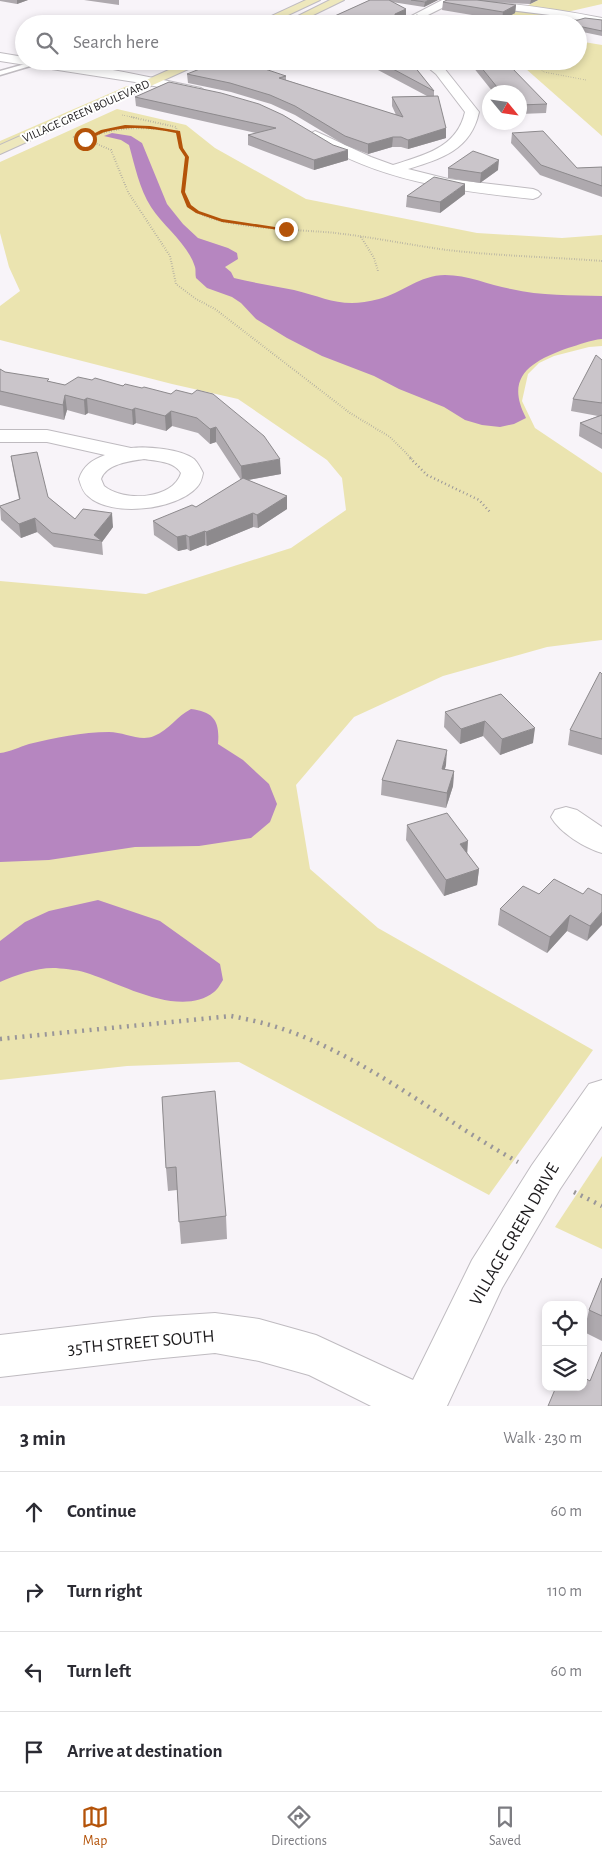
<!DOCTYPE html>
<meta charset="utf-8">
<style>
:root{--surface:#fff;--page:#f2f2f3;--text:#2b2b33;--muted:#7c7c81;--line:#e1e1e2;--accent:#b45309}
body{margin:0;font-family:"Alegreya Sans",sans-serif;background:var(--page);color:var(--text)}
.controls{position:absolute;right:15px;bottom:15px;display:grid;overflow:hidden;border-radius:10px;box-shadow:0 2px 8px #0003}
.controls button{width:45px;height:45px;display:grid;place-items:center;padding:0;border:0;border-bottom:1px solid var(--line);background:var(--surface);color:var(--text);font:25px sans-serif}
.compass{position:absolute;left:482px;top:85px;width:45px;height:45px;border-radius:50%;background:var(--surface);box-shadow:0 2px 8px #0003;rotate:119deg}
.stop{position:absolute;width:15px;height:15px;margin:-11px;border:4px solid #b45309;border-radius:50%;background:#fff}
.stop.end{background:#b45309;border-color:#fff;box-shadow:0 1px 5px #0008}
.list{margin:0;padding:0;list-style:none}
h2{display:flex;justify-content:space-between;align-items:center;height:65px;margin:0;padding:0 20px;font-size:21px}
h2 small{font-size:16px;font-weight:400;color:var(--muted)}
.list li{display:grid;grid-template-columns:32px 1fr auto;gap:15px;align-items:center;box-sizing:border-box;height:80px;padding:0 20px;border-top:1px solid var(--line)}
.list b{display:block;font-size:19px;white-space:nowrap}
.list em{font-size:16px;font-style:normal;color:var(--muted)}
.icon{flex:none;width:28px;height:28px;fill:none;stroke:currentColor;stroke-width:2;stroke-linecap:round;stroke-linejoin:round}
.map{position:relative;flex:none;width:602px;height:1406px;overflow:hidden}
.search{position:absolute;background:var(--surface);box-shadow:0 2px 8px #0003;left:15px;right:15px;top:15px;height:55px;display:flex;align-items:center;gap:12px;box-sizing:border-box;padding:0 18px;border-radius:28px;color:var(--muted);font-size:19px}
.sheet{height:385px;background:var(--surface)}
nav{display:flex;justify-content:space-around;align-items:center;box-sizing:border-box;height:70px;border-top:1px solid var(--line);background:var(--surface);font-size:14px;color:var(--muted)}
nav a{display:grid;justify-items:center;gap:2px}
nav .on{color:var(--accent)}
.map>svg:first-child{display:block}
</style>
<div class="map">
<svg width="602" height="1406" viewBox="0 0 602 1406">
<rect width="100%" height="100%" fill="#f8f4f9"/>
<!-- green -->
<g fill="#ebe4b0">
<path d="M538 0H602V4L567 12 525 7Z"/>
<path d="M501 9 554 16 544 24H481Z"/>
<path d="M578 41 602 45V136L517 61H578Z"/>
<path d="M127 86H134L0 146V141Z"/>
<path d="M117 109 186 125 215 148 306 199 477 233 562 238 602 235V346L589 347 554 356 539 363 528 374 522 401 535 428 602 473V640L547 647 443 676 354 717 296 785 310 869 378 928 593 1050 489 1195 239 1062 127 1066 0 1080V581L146 594 291 548 346 510 342 478 327 460 238 399 172 384 0 340V306L20 291 9 267 0 233V162Z"/>
<path d="M602 1156V1249L555 1227Z"/>
</g>
<!-- water -->
<g fill="#b686c0">
<path d="M112 133 131 136 142 143 167 204 183 224 198 238 228 248 237 253 238 259 225 267 231 272 234 278C254 283 274 286 294 290 327 298 342 309 379 299 402 293 420 275 445 275 468 275 489 285 511 289 541 296 572 295 602 296V339C590 340 579 345 568 348 532 361 504 376 526 418L514 424 500 427 482 425 465 420 444 407 399 389 374 376 322 356 287 338 256 319 241 303 232 297 207 288 196 278C195 274 196 270 195 267 188 244 164 227 151 207 139 188 135 166 129 145L121 140 104 136Z"/>
<path d="M191 709C214 712 220 721 218 744L243 760 269 784 277 804 270 822 251 838 199 846 135 847 49 860 0 862V753C10 752 19 747 29 744 55 738 82 732 109 732 124 732 140 742 154 736 169 730 177 716 191 709Z"/>
<path d="M98 900 160 921 220 964 223 980C221 983 218 989 214 992 181 1018 123 985 90 974 80 970 66 969 56 968 38 967 16 975 0 982V941L25 922 49 911Z"/>
</g>
<g fill="none" stroke-linecap="round" stroke-linejoin="round">
<!-- lane casing -->
<g stroke="#bfbbc0" stroke-width="3">
<path id="lane" d="M36 61 37 64 0 75V71Z"/>
</g>
<!-- street casing -->
<g stroke="#bfbbc0" stroke-width="2">
<g id="street">
<path d="M442 0C496 0 549 8 602 18V24L558 16 452 3 410 24H396Z"/>
<path d="M0 53 24 57V61C83 61 143 76 201 88L207 92 201 96 135 82 0 61Z"/>
<path d="M420 61H434L444 68 479 112C471 150 441 159 408 169L448 179 533 189 538 191 541 194 538 197 533 199C465 192 391 183 330 149 323 145 313 142 308 135L315 131 371 157 393 165C424 155 457 148 465 112L436 74Z"/>
<path d="M0 430H47L131 448C147 446 181 449 194 459 198 463 201 469 203 473 202 478 201 483 197 487 177 510 111 518 88 496 83 492 81 486 79 479 83 466 92 460 105 455L47 442H0ZM144 459C156 461 174 461 181 473 173 500 123 502 104 486L101 479C106 464 130 461 144 459Z"/>
<path d="M566 807 577 810 602 827V853C585 848 560 833 551 817L555 810Z"/>
<path d="M602 1080V1126L560 1189 502 1288 447 1406H371L309 1375 259 1361 215 1353 153 1359 0 1377V1335L153 1317 215 1313 259 1319 316 1335 413 1380 472 1260 532 1165 589 1084Z"/>
</g>
</g>
<!-- secondary casing -->
<g stroke="#bfbbc0" stroke-width="2">
<g id="secondary">
<path d="M306 0H320L269 24H254Z"/>
<path d="M330 0H344L303 20H295L294 18Z"/>
<path d="M189 61H206L0 154V145Z"/>
</g>
</g>
<!-- path-far3 -->
<g stroke="#999699" stroke-width="1" stroke-dasharray="0.5 2" stroke-linecap="butt">
<path d="M578 45 582 46"/>
<path d="M530 61 544 72 586 80"/>
<path d="M122 115 137 118"/>
</g>
<!-- path-far2 -->
<g stroke="#999699" stroke-width="2" stroke-dasharray="0.5 2" stroke-linecap="butt">
<path d="M131 117 176 127 181 148 187 157C185 172 178 196 191 208 217 230 300 229 335 233 372 237 410 245 447 250 498 256 551 257 602 261"/>
<path d="M73 137 85 139 111 150 128 192 170 256 176 284 196 299 215 309 350 413 390 437 412 459"/>
<path d="M85 139C117 126 144 126 178 132"/>
<path d="M361 237 374 258 378 271"/>
</g>
<!-- path-far1 -->
<path stroke="#999699" stroke-width="2.5" stroke-dasharray="1 3" stroke-linecap="butt" d="M410 458 427 475 479 500 490 512"/>
<!-- path -->
<g stroke="#999699" stroke-width="4.5" stroke-dasharray="2 5.5" stroke-linecap="butt">
<path d="M0 1039 231 1016C252 1020 273 1025 294 1033 375 1064 442 1120 518 1162"/>
<path d="M574 1192 602 1206"/>
</g>
<!-- lane -->
<use href="#lane" fill="#fff" fill-rule="evenodd"/>
<!-- street -->
<use href="#street" fill="#fff" fill-rule="evenodd"/>
<!-- secondary -->
<use href="#secondary" fill="#eee8bd" fill-rule="evenodd"/>
</g>
<!-- wall -->
<g fill="#aea9ae">
<path d="M0 0H28L17 4 0 1Z"/>
<path d="M84 0H119V5Z"/>
<path d="M370 0H438L424 7 392 2 406 9V17L404 18 317 24Z"/>
<path d="M447 0H538L530 4 490 2 516 5 515 13 502 20 442 10 443 2Z"/>
<path d="M602 20V36L578 31V24H568Z"/>
<path d="M361 61H425V68L416 69 434 91V96L446 128V138L408 149 401 147H392L368 154 345 145 295 115 271 104 231 92 188 83 187 74 286 76V80L396 115 392 106V97L427 96Z"/>
<path d="M437 61H502L547 104 546 113 520 114V92H493L469 62 443 65Z"/>
<path d="M169 82 348 160 314 170 248 145V135L256 133 136 106 135 97Z"/>
<path d="M512 133 577 168 602 167V197L540 175 511 143Z"/>
<path d="M448 168 498 170 480 183 448 178Z"/>
<path d="M465 194 440 213 406 207 407 196Z"/>
<path d="M602 360V449L579 436 580 423 598 416 571 411 573 399Z"/>
<path d="M0 369 5 372 65 385 92 380 171 394 281 474 248 480 287 496V509L258 528 253 527 207 546 205 545 190 551 187 549 178 551 154 535 153 521 196 507 241 480 216 442 210 444 198 433 172 426 166 431 136 423 133 425 88 413 85 415 67 410 64 420 0 405Z"/>
<path d="M11 456 48 497 75 519 113 527 102 542 103 555 54 547 37 532 21 538 1 520 0 506 19 499 13 469Z"/>
<path d="M602 674V755L568 745 570 730Z"/>
<path d="M501 694 533 743 500 755 483 736 460 744 444 727 445 712Z"/>
<path d="M446 765 445 769 454 771 453 786 446 808 381 795 382 780Z"/>
<path d="M407 825 467 853 479 869 477 885 444 896 406 840Z"/>
<path d="M539 894H583L602 895 587 941 567 931 547 953 498 925 500 909Z"/>
<path d="M162 1097 226 1216 227 1239 181 1244 177 1190 168 1191 166 1168Z"/>
<path d="M602 1278V1341L584 1332 589 1310Z"/>
</g>
<!-- shaded-wall -->
<g fill="#8d8a8d">
<path d="M17 0H28L17 4Z"/>
<path d="M429 0H438L424 7 425 2Z"/>
<path d="M531 0H538L530 4Z"/>
<path d="M516 5 515 13 502 20 503 12Z"/>
<path d="M406 9V17L395 22V24V14Z"/>
<path d="M410 61H425V68L409 70Z"/>
<path d="M443 61H469L443 65Z"/>
<path d="M446 128V138L408 149V140Z"/>
<path d="M393 137 392 147 368 154V144Z"/>
<path d="M348 150V160L314 170V160Z"/>
<path d="M499 160 498 170 480 183 481 173Z"/>
<path d="M465 184V194L440 213V202Z"/>
<path d="M65 395 67 410 64 420 63 405Z"/>
<path d="M87 398 88 413 85 415 84 400Z"/>
<path d="M135 408 136 423 133 425 132 410Z"/>
<path d="M171 411 172 426 166 431 165 416Z"/>
<path d="M216 427V442L210 444V429Z"/>
<path d="M280 459 281 474 242 481 241 466Z"/>
<path d="M287 496V509L258 528 257 515Z"/>
<path d="M112 513 113 527 102 542 94 535Z"/>
<path d="M253 513V527L207 546 206 532Z"/>
<path d="M35 518 37 532 21 538 19 524Z"/>
<path d="M205 531V545L190 551 189 537Z"/>
<path d="M186 535 187 549 178 551 177 537Z"/>
<path d="M485 721 483 736 460 744 461 729Z"/>
<path d="M535 728 533 743 500 755 502 739Z"/>
<path d="M447 750 446 765 440 784 442 769Z"/>
<path d="M454 771 453 786 446 808 447 793Z"/>
<path d="M468 841 467 857 460 844Z"/>
<path d="M479 869 477 885 444 896 446 880Z"/>
<path d="M602 912V925L587 941 590 926Z"/>
<path d="M570 915 567 931 547 953 550 937Z"/>
</g>
<!-- building -->
<g fill="#cac5ca" stroke="#8d8a8d">
<path d="M370 0H389L406 9 395 14V17L410 18 417 15 434 24H317Z"/>
<path d="M411 0H429L425 2Z"/>
<path d="M447 0H477L516 5 503 12 443 2Z"/>
<path d="M585 18 602 20V31L578 26V24L568 23Z"/>
<path d="M220 61H241L286 76 279 78 403 117 392 97 438 96 446 128 408 140 401 137H393L368 144 345 136 295 106 270 95 230 83 187 74Z"/>
<path d="M378 61H410L434 91Z"/>
<path d="M476 61H502L510 66 547 104 520 105V92H501Z"/>
<path d="M169 82 221 93 259 104 283 115 333 145 348 150 314 160 248 135 276 128 135 97Z"/>
<path d="M543 131 577 168 602 167V186L541 165 512 133Z"/>
<path d="M473 151 499 160 481 173 448 168Z"/>
<path d="M434 177 465 184 440 202 407 196Z"/>
<path d="M596 355 602 360V403L573 399Z"/>
<path d="M0 369 5 372 49 379 47 381 65 385 78 377 92 380 95 378 123 386 125 384 142 388 144 387 171 394 176 390 192 394 197 390 213 394 264 436 280 459 241 466 216 427 210 429 197 418 171 411 165 416 135 408 132 410 87 398 84 400 65 395 63 405 0 391Z"/>
<path d="M602 415V434L580 423Z"/>
<path d="M37 452 48 497 75 519 83 509 112 513 94 535 102 541 52 533 35 518 19 524 0 507V506L20 499 11 456Z"/>
<path d="M243 478 287 496 257 515 253 513 206 532 205 531 189 537 186 535 177 537 153 521 192 505 196 507Z"/>
<path d="M600 672 602 674V739L570 730Z"/>
<path d="M501 694 535 728 502 739 485 721 461 729 445 712Z"/>
<path d="M397 740 447 750 442 769 454 771 447 793 382 780Z"/>
<path d="M447 813 468 841 460 844 479 869 446 880 407 825Z"/>
<path d="M554 879 583 894 588 888 602 895V912L590 926 570 915 550 937 500 909 523 886 539 894Z"/>
<path d="M215 1091 226 1216 179 1222 176 1167 166 1168 162 1097Z"/>
<path d="M602 1278V1316L589 1310Z"/>
<path d="M602 1352V1406H548L556 1387H583V1377L590 1381Z"/>
</g>
<!-- route -->
<path fill="#b45309" d="M125 125 150 126 180 131 183 148 189 157 185 192 191 205 199 211 222 219 288 229 286 231 222 222 196 213 187 207 181 192 185 157 179 148 176 133C152 128 129 125 105 132 98 134 90 141 83 139L101 130Z"/>
<g text-anchor="middle" stroke-width="4" stroke-linejoin="round" paint-order="stroke">
<!-- far-street labels -->
<g font-size="12" fill="#1d1b1d" stroke="#fff">
<text transform="translate(86 111) rotate(-24)" y="4">VILLAGE GREEN BOULEVARD</text>
</g>
<!-- near-street labels -->
<g font-size="18" fill="#1d1b1d" stroke="#fff">
<text transform="translate(514 1234) rotate(-60)" y="6">VILLAGE GREEN DRIVE</text>
<text transform="translate(141 1342) rotate(-5)" y="6">35TH STREET SOUTH</text>
</g>
</g>
</svg>
<div class="controls">
<button><svg class="icon" aria-label="locate" viewBox="0 0 24 24"><circle cx="12" cy="12" r="6"/><path d="M12 2v4M12 18v4M2 12h4M18 12h4"/></svg></button>
<button><svg class="icon" aria-label="layers" viewBox="0 0 24 24"><path d="M12 4l9 5-9 5-9-5zM3 14l9 5 9-5"/></svg></button>
</div>
<svg class="compass" viewBox="-18 -18 36 36"><path d="M0-13l5 13h-10z" fill="#e53935"/><path d="M0 13l5-13h-10z" fill="#7c7c81"/></svg>
<div class="stop" style="left:85px;top:139px"></div>
<div class="stop end" style="left:286px;top:229px"></div>
<div class="search"><svg class="icon" aria-label="search" viewBox="0 0 24 24"><circle cx="10" cy="10" r="6"/><path d="M15 15l6 6"/></svg>Search here</div>
</div>
<section class="sheet">
<h2>3 min<small>Walk · 230 m</small></h2>
<ul class="list">
<li><svg class="icon" aria-label="ahead" viewBox="0 0 24 24"><path d="M12 20V5M6 11l6-6 6 6"/></svg><div><b>Continue</b></div><em>60 m</em></li>
<li><svg class="icon" aria-label="right" viewBox="0 0 24 24"><path d="M7 20v-9h11M14 6l5 5-5 5"/></svg><div><b>Turn right</b></div><em>110 m</em></li>
<li><svg class="icon" aria-label="left" viewBox="0 0 24 24"><path d="M17 20v-9H6M10 6l-5 5 5 5"/></svg><div><b>Turn left</b></div><em>60 m</em></li>
<li><svg class="icon" aria-label="arrive" viewBox="0 0 24 24"><path d="M6 21V4h12l-3 4 3 4H6"/></svg><div><b>Arrive at destination</b></div></li>
</ul>
</section>
<nav>
<a class="on"><svg class="icon" aria-label="map" viewBox="0 0 24 24"><path d="M3 6l6-2 6 2 6-2v14l-6 2-6-2-6 2zM9 4v14M15 6v14"/></svg>Map</a>
<a><svg class="icon" aria-label="directions" viewBox="0 0 24 24"><path d="M12 3l9 9-9 9-9-9zM9 14v-3h6M13 9l2 2-2 2"/></svg>Directions</a>
<a><svg class="icon" aria-label="saved" viewBox="0 0 24 24"><path d="M7 4h10v16l-5-4-5 4z"/></svg>Saved</a>
</nav>
